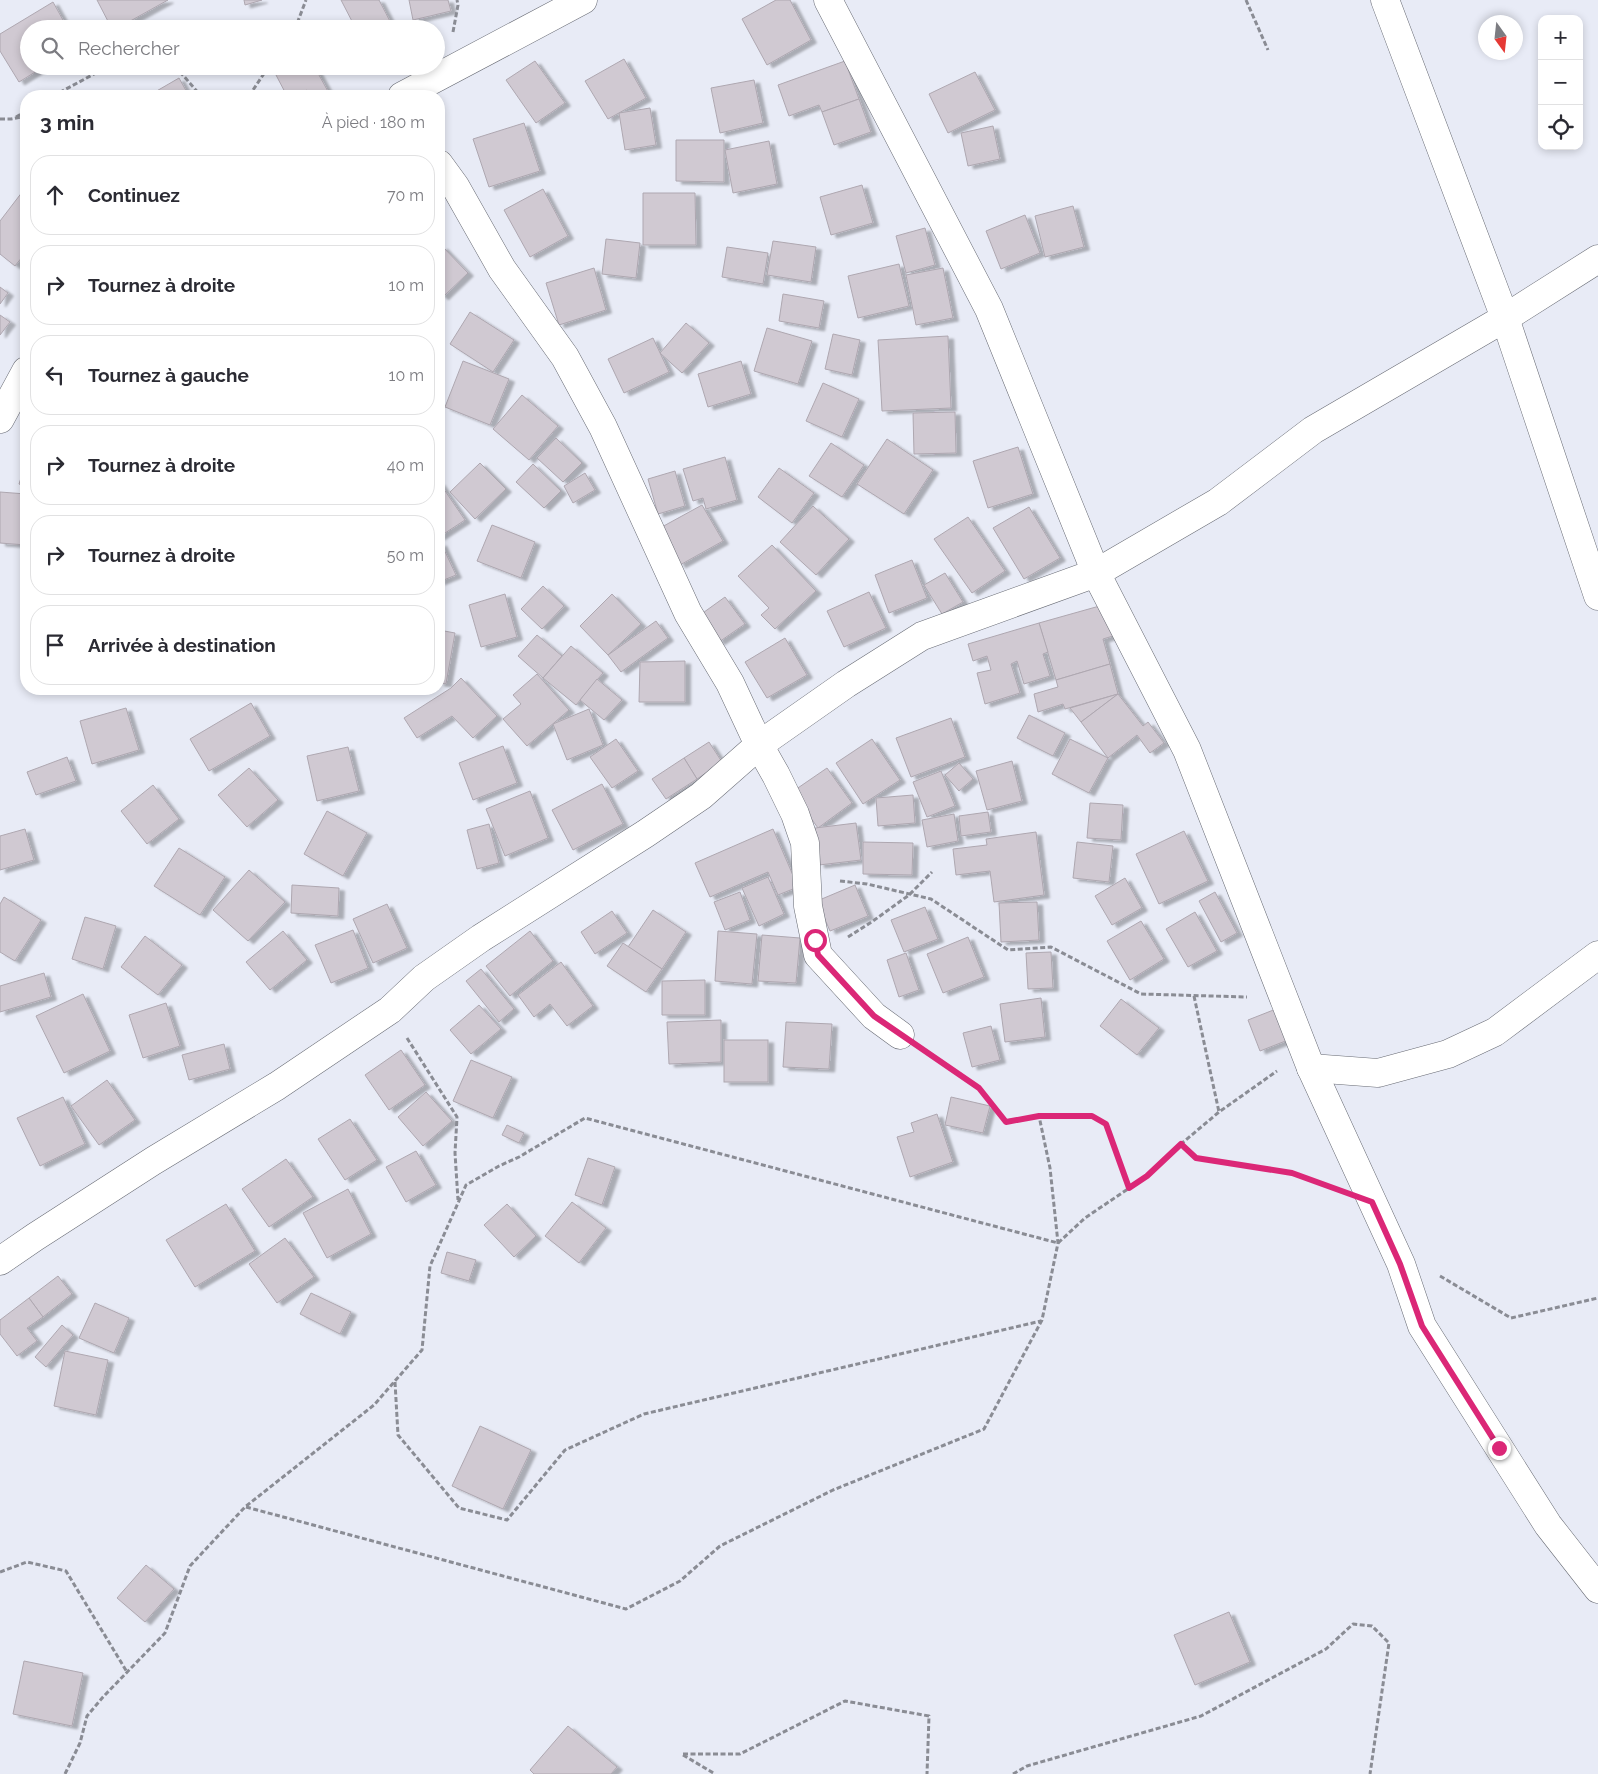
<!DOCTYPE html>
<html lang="fr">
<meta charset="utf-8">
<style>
:root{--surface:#fff;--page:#f2f2f3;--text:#2b2b33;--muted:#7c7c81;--line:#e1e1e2}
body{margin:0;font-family:Raleway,sans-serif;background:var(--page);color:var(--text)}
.controls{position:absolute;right:15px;top:15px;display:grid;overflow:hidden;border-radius:10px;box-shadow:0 2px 8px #0003}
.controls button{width:45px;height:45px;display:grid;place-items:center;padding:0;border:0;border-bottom:1px solid var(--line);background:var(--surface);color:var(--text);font:25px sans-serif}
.compass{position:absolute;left:1478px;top:15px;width:45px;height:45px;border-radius:50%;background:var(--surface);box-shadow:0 2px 8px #0003;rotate:165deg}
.stop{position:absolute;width:15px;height:15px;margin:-11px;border:4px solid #db2777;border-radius:50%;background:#fff}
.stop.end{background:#db2777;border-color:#fff;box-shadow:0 1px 5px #0008}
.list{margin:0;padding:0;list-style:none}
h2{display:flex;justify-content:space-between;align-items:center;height:65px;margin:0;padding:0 20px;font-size:21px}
h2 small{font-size:16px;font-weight:400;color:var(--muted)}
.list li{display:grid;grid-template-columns:32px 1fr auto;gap:15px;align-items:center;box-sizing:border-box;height:80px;margin:0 10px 10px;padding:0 10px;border:1px solid var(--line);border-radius:20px}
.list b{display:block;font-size:19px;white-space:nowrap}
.list em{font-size:16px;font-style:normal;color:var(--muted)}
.icon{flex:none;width:28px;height:28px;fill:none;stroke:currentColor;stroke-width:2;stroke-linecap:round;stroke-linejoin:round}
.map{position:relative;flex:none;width:1598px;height:1774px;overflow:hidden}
.search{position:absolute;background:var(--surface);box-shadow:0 2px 8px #0003;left:20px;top:20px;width:425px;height:55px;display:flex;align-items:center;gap:12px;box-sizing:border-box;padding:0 18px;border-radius:28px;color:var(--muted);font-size:19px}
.panel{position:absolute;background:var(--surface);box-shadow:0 2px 8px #0003;left:20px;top:90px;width:425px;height:605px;border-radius:20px}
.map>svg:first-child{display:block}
</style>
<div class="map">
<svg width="1598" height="1774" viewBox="0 0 1598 1774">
<defs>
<filter id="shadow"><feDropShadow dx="5.5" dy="3" stdDeviation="1" flood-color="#0004"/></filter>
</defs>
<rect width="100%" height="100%" fill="#e8ebf6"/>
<!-- building -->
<g fill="#d0c9d2" stroke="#aea7b0" filter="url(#shadow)">
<path d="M97 0H168L116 29H112Z"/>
<path d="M244 0H262L245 5Z"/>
<path d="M341 0H379L394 29H356Z"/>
<path d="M409 0H448L451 11 413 20Z"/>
<path d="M776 0H790L811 40 767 65 742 19Z"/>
<path d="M53 2 68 29H29V66H45L19 82 0 51V34Z"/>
<path d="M624 59 646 98 608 119 585 81Z"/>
<path d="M535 61 565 103 536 123 506 80Z"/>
<path d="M845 61 859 99 822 112 819 105 789 116 778 85Z"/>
<path d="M293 66H314L330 95 310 96 307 90 296 96H287L276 75Z"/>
<path d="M975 72 995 110 948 133 929 94Z"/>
<path d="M179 78 189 96H148Z"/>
<path d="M754 80 763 123 720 133 711 88Z"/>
<path d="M859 99 871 132 834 145 822 112Z"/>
<path d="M650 108 656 145 625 150 619 113Z"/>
<path d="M524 123 540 171 489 187 473 139Z"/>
<path d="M993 126 1000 159 968 166 961 133Z"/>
<path d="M676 140H724V182L676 181Z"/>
<path d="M769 141 777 184 733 193 725 150Z"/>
<path d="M862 185 873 223 831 235 820 197Z"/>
<path d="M26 187V252L15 266 0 254V221Z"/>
<path d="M543 189 568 236 530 257 504 210Z"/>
<path d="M643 193H695L696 245H643Z"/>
<path d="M1073 206 1084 247 1045 257 1035 216Z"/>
<path d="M1025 215 1040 253 1001 269 986 231Z"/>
<path d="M925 228 935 265 906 273 896 236Z"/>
<path d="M606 239 640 243 636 278 602 274Z"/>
<path d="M773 241 816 247 811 282 767 275Z"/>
<path d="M442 246 468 273 443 297 439 293V249Z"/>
<path d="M727 247 768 253 763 284 722 277Z"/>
<path d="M899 264 909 306 858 318 848 276Z"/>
<path d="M594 268 606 310 559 325 546 283Z"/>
<path d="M943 268 953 318 916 325 906 275Z"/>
<path d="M0 287 8 293 0 304Z"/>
<path d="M783 294 824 301 819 328 779 321Z"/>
<path d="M470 312 514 340 493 372 450 344Z"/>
<path d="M0 315 10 322 0 335Z"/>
<path d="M686 323 709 343 682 373 660 353Z"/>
<path d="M767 328 812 341 798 384 754 371Z"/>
<path d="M833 334 860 340 852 375 825 369Z"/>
<path d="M948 336 951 408 882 411 878 340Z"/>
<path d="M653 338 669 372 624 393 608 359Z"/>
<path d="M463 361 509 379 490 425 445 407Z"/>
<path d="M741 361 751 394 708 407 698 374Z"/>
<path d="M823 383 859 399 842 437 806 421Z"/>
<path d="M522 395 558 426 529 460 493 429Z"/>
<path d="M955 412 956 453 914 454 913 413Z"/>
<path d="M556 438 582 463 563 482 537 458Z"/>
<path d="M887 439 933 470 904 514 857 484Z"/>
<path d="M831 443 864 465 842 497 809 476Z"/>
<path d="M1018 447 1033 494 988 508 973 461Z"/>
<path d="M725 457 737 500 706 509 703 498 693 501 683 469Z"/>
<path d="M26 462V487L19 484Z"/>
<path d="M480 463 506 489 475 519 450 492Z"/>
<path d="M533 464 561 491 544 508 516 482Z"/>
<path d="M779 468 814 493 792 523 758 497Z"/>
<path d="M675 471 685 506 658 514 648 479Z"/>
<path d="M585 473 595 490 573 503 564 486Z"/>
<path d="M439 482 465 520 439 537Z"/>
<path d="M0 492 26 494V545L0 543Z"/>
<path d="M702 505 723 541 680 565 660 528Z"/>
<path d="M813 506 849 539 816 575 780 542Z"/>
<path d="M1029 507 1060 558 1024 579 993 528Z"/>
<path d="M968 517 1005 571 972 593 934 539Z"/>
<path d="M492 525 535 542 521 578 477 561Z"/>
<path d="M441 543 456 575 439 582V544Z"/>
<path d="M772 545 816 591 775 629 761 615 769 608 738 576Z"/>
<path d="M912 560 927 598 889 613 875 575Z"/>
<path d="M945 573 963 602 942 614 924 585Z"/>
<path d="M543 586 564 606 542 629 521 609Z"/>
<path d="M869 592 886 628 844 647 827 611Z"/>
<path d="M505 594 517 637 481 647 469 605Z"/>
<path d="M612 594 641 624 608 655 580 626Z"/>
<path d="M725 597 745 624 719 642 700 615Z"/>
<path d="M1103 605 1113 636 1103 639 1110 664 1056 680 1039 623Z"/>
<path d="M656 621 668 638 621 672 608 655Z"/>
<path d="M1039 623 1048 652 1043 654 1050 676 1024 684 1017 661 1011 664 1020 693 985 704 977 673 991 670 987 656 973 661 968 644Z"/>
<path d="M439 630 455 633 446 684 439 683Z"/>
<path d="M537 635 562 656 543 678 518 656Z"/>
<path d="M785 638 807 675 767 698 745 662Z"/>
<path d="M571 646 603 673 576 705 543 678Z"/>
<path d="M685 661V702H639L640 662Z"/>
<path d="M1110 664 1118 694 1065 709 1063 704 1038 712 1034 694 1058 687 1056 680Z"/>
<path d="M537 674 569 710 527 746 503 719 521 704 513 695Z"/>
<path d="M461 678 497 716 473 738 452 716 417 738 404 718 451 688Z"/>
<path d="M597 679 622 700 604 720 580 700Z"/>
<path d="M1118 694 1081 722 1070 708Z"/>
<path d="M1118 694 1143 726 1148 722 1164 743 1150 753 1137 735 1108 758 1081 722Z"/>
<path d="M251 703 270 736 209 771 190 739Z"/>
<path d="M126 708 139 750 92 764 80 721Z"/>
<path d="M589 709 603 745 567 760 553 724Z"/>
<path d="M1029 715 1065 733 1053 756 1017 738Z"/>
<path d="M951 718 965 757 911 777 896 738Z"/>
<path d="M616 739 638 771 612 788 590 757Z"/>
<path d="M872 739 900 780 863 804 836 763Z"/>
<path d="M1070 739 1108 758 1089 793 1052 774Z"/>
<path d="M709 742 722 762 697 779 684 758Z"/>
<path d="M503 746 517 783 473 800 459 763Z"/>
<path d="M348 747 359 791 317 801 307 756Z"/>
<path d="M67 757 76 781 36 795 27 772Z"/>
<path d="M684 758 697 779 666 799 652 779Z"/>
<path d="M1012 761 1022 801 987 810 976 771Z"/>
<path d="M959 763 973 779 959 791 945 775Z"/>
<path d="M249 768 278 800 247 827 218 795Z"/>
<path d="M827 768 852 803 818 828 792 792Z"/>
<path d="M941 771 955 806 927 817 913 782Z"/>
<path d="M602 784 623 824 573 850 552 810Z"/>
<path d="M153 785 179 819 147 844 121 811Z"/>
<path d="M530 791 548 838 505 856 486 809Z"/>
<path d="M913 795 915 823 878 826 876 798Z"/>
<path d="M1090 803 1123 805 1121 840 1087 838Z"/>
<path d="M327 811 367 833 343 876 304 854Z"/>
<path d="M988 812 991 832 961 836 959 816Z"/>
<path d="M954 814 958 841 927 847 922 820Z"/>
<path d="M856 823 861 860 819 865 815 828Z"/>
<path d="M489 824 499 863 477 869 467 830Z"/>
<path d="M25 829 34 860 0 870V836Z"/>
<path d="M773 829 798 887 778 895 768 872 710 897 695 863Z"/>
<path d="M1184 831 1208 881 1159 904 1136 854Z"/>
<path d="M1036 832 1044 895 994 902 990 871 956 875 953 849 987 845 986 839Z"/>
<path d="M863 842 913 843 912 875 863 874Z"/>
<path d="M1077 842 1113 846 1109 882 1073 878Z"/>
<path d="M179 848 225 877 200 915 154 886Z"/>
<path d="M249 870 285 902 248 941 213 910Z"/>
<path d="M768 877 784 914 759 926 742 888Z"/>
<path d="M1125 878 1142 908 1112 925 1095 896Z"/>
<path d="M292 885 339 888 338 916 291 913Z"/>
<path d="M855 885 868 916 830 931 817 901Z"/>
<path d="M740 892 750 920 725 930 714 902Z"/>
<path d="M1215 892 1237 933 1221 942 1199 901Z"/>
<path d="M4 897 41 920 15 961 0 952V904Z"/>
<path d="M1037 902 1039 940 1001 942 999 903Z"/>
<path d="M387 904 407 948 373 963 353 919Z"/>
<path d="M925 907 938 939 904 952 891 920Z"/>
<path d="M653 910 686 932 662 969 628 947Z"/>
<path d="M612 911 627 933 595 954 581 932Z"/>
<path d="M1195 912 1217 951 1188 967 1166 929Z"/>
<path d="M85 917 116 926 103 969 72 959Z"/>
<path d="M1141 921 1164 959 1130 980 1107 941Z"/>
<path d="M353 930 368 968 331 983 315 945Z"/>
<path d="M283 931 307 960 270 990 246 962Z"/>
<path d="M530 931 553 961 510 996 486 966Z"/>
<path d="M718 931 757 934 752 984 715 981Z"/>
<path d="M762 935 800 938 796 983 758 981Z"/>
<path d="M145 936 182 965 158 995 121 967Z"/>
<path d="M968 937 984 977 943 993 927 954Z"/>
<path d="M623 943 662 969 646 992 607 966Z"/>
<path d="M1051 952 1053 988 1028 989 1026 953Z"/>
<path d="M906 953 919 990 899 997 887 960Z"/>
<path d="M561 962 593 1006 567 1026 550 1004 534 1017 518 995Z"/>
<path d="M481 969 514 1009 499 1022 466 981Z"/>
<path d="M44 973 51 997 0 1012V986Z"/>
<path d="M705 980V1015H662V981Z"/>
<path d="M83 994 110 1051 64 1073 36 1016Z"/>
<path d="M1041 998 1045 1037 1005 1042 1000 1004Z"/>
<path d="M1121 999 1159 1028 1137 1055 1100 1026Z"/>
<path d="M166 1003 180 1046 143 1058 129 1015Z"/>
<path d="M479 1005 501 1029 471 1054 450 1030Z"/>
<path d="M1276 1009 1288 1040 1260 1051 1248 1020Z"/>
<path d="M721 1020V1062L669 1064 667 1022Z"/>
<path d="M786 1022 832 1024 829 1069 783 1067Z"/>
<path d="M991 1026 1000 1060 972 1067 963 1033Z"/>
<rect x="724" y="1040" width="44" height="42"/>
<path d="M224 1044 230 1069 189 1080 182 1055Z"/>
<path d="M401 1050 425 1085 389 1110 365 1075Z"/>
<path d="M471 1060 512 1077 493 1118 453 1101Z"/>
<path d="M107 1080 135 1120 99 1145 71 1106Z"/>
<path d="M426 1092 452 1121 423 1146 398 1117Z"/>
<path d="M63 1097 85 1144 40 1166 17 1118Z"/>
<path d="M951 1097 990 1106 983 1133 945 1125Z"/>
<path d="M937 1114 953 1162 910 1177 897 1137 914 1132 911 1123Z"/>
<path d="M350 1119 377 1160 345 1180 318 1139Z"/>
<path d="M507 1125 524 1133 519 1143 502 1135Z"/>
<path d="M416 1151 436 1185 406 1202 386 1167Z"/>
<path d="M588 1158 615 1167 602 1205 575 1195Z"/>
<path d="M286 1159 313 1197 269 1227 242 1189Z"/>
<path d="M348 1189 371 1234 327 1258 303 1213Z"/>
<path d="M572 1202 606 1228 579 1263 545 1236Z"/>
<path d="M226 1204 255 1251 195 1287 166 1240Z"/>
<path d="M507 1204 536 1236 514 1257 484 1225Z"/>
<path d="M285 1238 314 1277 277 1303 249 1264Z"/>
<path d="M447 1252 476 1260 469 1281 441 1273Z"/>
<path d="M58 1276 72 1294 43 1317 29 1298Z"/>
<path d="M311 1293 351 1312 340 1334 300 1314Z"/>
<path d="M29 1298 43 1317 27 1328 37 1341 17 1356 0 1334V1320Z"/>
<path d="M95 1303 129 1318 114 1353 79 1338Z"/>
<path d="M62 1325 73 1335 46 1367 35 1357Z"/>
<path d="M65 1351 108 1360 96 1415 54 1406Z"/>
<path d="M480 1426 531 1450 503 1509 452 1486Z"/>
<path d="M146 1565 174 1589 145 1622 117 1598Z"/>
<path d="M1229 1612 1250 1662 1195 1685 1174 1635Z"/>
<path d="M24 1661 83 1673 72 1726 13 1714Z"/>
<path d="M568 1726 617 1767 611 1774H534L530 1770Z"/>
</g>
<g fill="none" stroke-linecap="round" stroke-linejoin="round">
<!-- minor casing -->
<g stroke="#686b74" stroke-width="29">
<g id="minor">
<path d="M828 0 989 309 1096 573 1187 750 1311 1068 1401 1264 1422 1326 1548 1525 1598 1589"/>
<path d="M1385 0 1505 318 1598 596"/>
<path d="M402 96 583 0"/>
<path d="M439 164 455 186 502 269 565 357 603 427 688 613 730 683 759 745 776 775 795 814 805 843 808 906 818 955 874 1016 900 1035"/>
<path d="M0 419 26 371"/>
<path d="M1311 1068 1378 1073 1448 1054 1495 1032 1598 955"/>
</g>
</g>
<!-- secondary casing -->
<g stroke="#686b74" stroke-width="29">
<path id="secondary" d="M0 1261 35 1237 153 1161 277 1086 390 1010 424 978 481 938 645 834 701 796 759 745 846 684 922 636 1096 573 1218 502 1313 430 1505 318 1598 259"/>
</g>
<!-- path -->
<g stroke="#8a8c94" stroke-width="3" stroke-dasharray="5 2.5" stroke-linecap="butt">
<path d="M1246 0 1268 50"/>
<path d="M293 29 298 21 306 0"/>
<path d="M453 32 458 5 457 0"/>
<path d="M175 66 201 96"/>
<path d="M53 96 109 66"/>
<path d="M249 96 269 66"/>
<path d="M16 117 26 111"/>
<path d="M0 119H11L26 116"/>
<path d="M840 881 867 884 931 899 1008 950 1051 947 1141 994 1247 997"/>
<path d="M848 937 873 921 909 895 932 872"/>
<path d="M1194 996 1219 1112"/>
<path d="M407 1038 457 1117 455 1153 458 1200"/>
<path d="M927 1053 979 1088 1006 1121 1039 1116H1092L1106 1124 1129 1188"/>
<path d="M1181 1144 1196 1158 1292 1173 1329 1186"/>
<path d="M1440 1276 1511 1318 1598 1298"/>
<path d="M395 1382 398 1435 459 1508 507 1520 565 1450 644 1414 1041 1321"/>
<path d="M246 1507 626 1609 680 1581 720 1546 833 1490 984 1429 1042 1320 1058 1243 1050 1168 1039 1116"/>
<path d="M0 1572 27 1562 66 1571 127 1672"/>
<path d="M683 1754H740L845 1701 929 1716 927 1774"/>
<path d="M683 1755 715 1774"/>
<path d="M65 1774 80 1743 87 1716 103 1697 165 1633 190 1566 245 1507 374 1405 422 1350 430 1266 466 1185 499 1166 519 1157 585 1118 1058 1243 1085 1218 1147 1176 1181 1144 1219 1112 1277 1071"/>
<path d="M1013 1774 1027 1766 1201 1716 1326 1649 1353 1624 1372 1626 1389 1643 1370 1774"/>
</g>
<!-- minor -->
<use href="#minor" stroke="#fff" stroke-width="28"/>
<!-- secondary -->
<use href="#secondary" stroke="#fff" stroke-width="28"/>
</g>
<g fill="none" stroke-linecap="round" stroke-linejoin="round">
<!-- route -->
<path stroke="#db2777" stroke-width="6" d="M815 940 818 955 874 1016 979 1088 1006 1122 1039 1116H1092L1106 1124 1129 1188 1147 1176 1181 1144 1196 1158 1292 1173 1372 1202 1400 1264 1422 1326 1499 1448"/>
</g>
</svg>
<div class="controls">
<button>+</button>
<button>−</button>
<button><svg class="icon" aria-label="locate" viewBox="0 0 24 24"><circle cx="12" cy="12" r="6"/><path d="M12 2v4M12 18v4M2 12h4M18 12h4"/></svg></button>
</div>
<svg class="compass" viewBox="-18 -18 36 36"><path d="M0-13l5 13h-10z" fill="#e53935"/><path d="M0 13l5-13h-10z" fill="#7c7c81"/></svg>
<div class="stop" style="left:815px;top:940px"></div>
<div class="stop end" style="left:1499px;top:1448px"></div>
<div class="search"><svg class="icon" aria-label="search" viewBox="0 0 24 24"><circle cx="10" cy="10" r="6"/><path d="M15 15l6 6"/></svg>Rechercher</div>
<section class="panel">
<h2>3 min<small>À pied · 180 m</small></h2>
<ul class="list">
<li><svg class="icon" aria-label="ahead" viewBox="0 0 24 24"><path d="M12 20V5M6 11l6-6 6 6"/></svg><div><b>Continuez</b></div><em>70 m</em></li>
<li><svg class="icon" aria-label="right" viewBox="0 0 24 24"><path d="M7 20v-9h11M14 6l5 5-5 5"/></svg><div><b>Tournez à droite</b></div><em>10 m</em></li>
<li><svg class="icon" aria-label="left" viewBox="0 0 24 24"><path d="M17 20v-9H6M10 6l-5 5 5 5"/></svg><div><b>Tournez à gauche</b></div><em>10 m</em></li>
<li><svg class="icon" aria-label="right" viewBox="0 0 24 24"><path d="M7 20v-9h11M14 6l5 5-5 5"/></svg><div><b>Tournez à droite</b></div><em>40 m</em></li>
<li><svg class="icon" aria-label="right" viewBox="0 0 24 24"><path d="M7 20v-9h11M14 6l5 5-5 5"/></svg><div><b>Tournez à droite</b></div><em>50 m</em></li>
<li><svg class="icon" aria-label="arrive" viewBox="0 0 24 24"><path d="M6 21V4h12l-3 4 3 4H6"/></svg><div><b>Arrivée à destination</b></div></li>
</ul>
</section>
</div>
